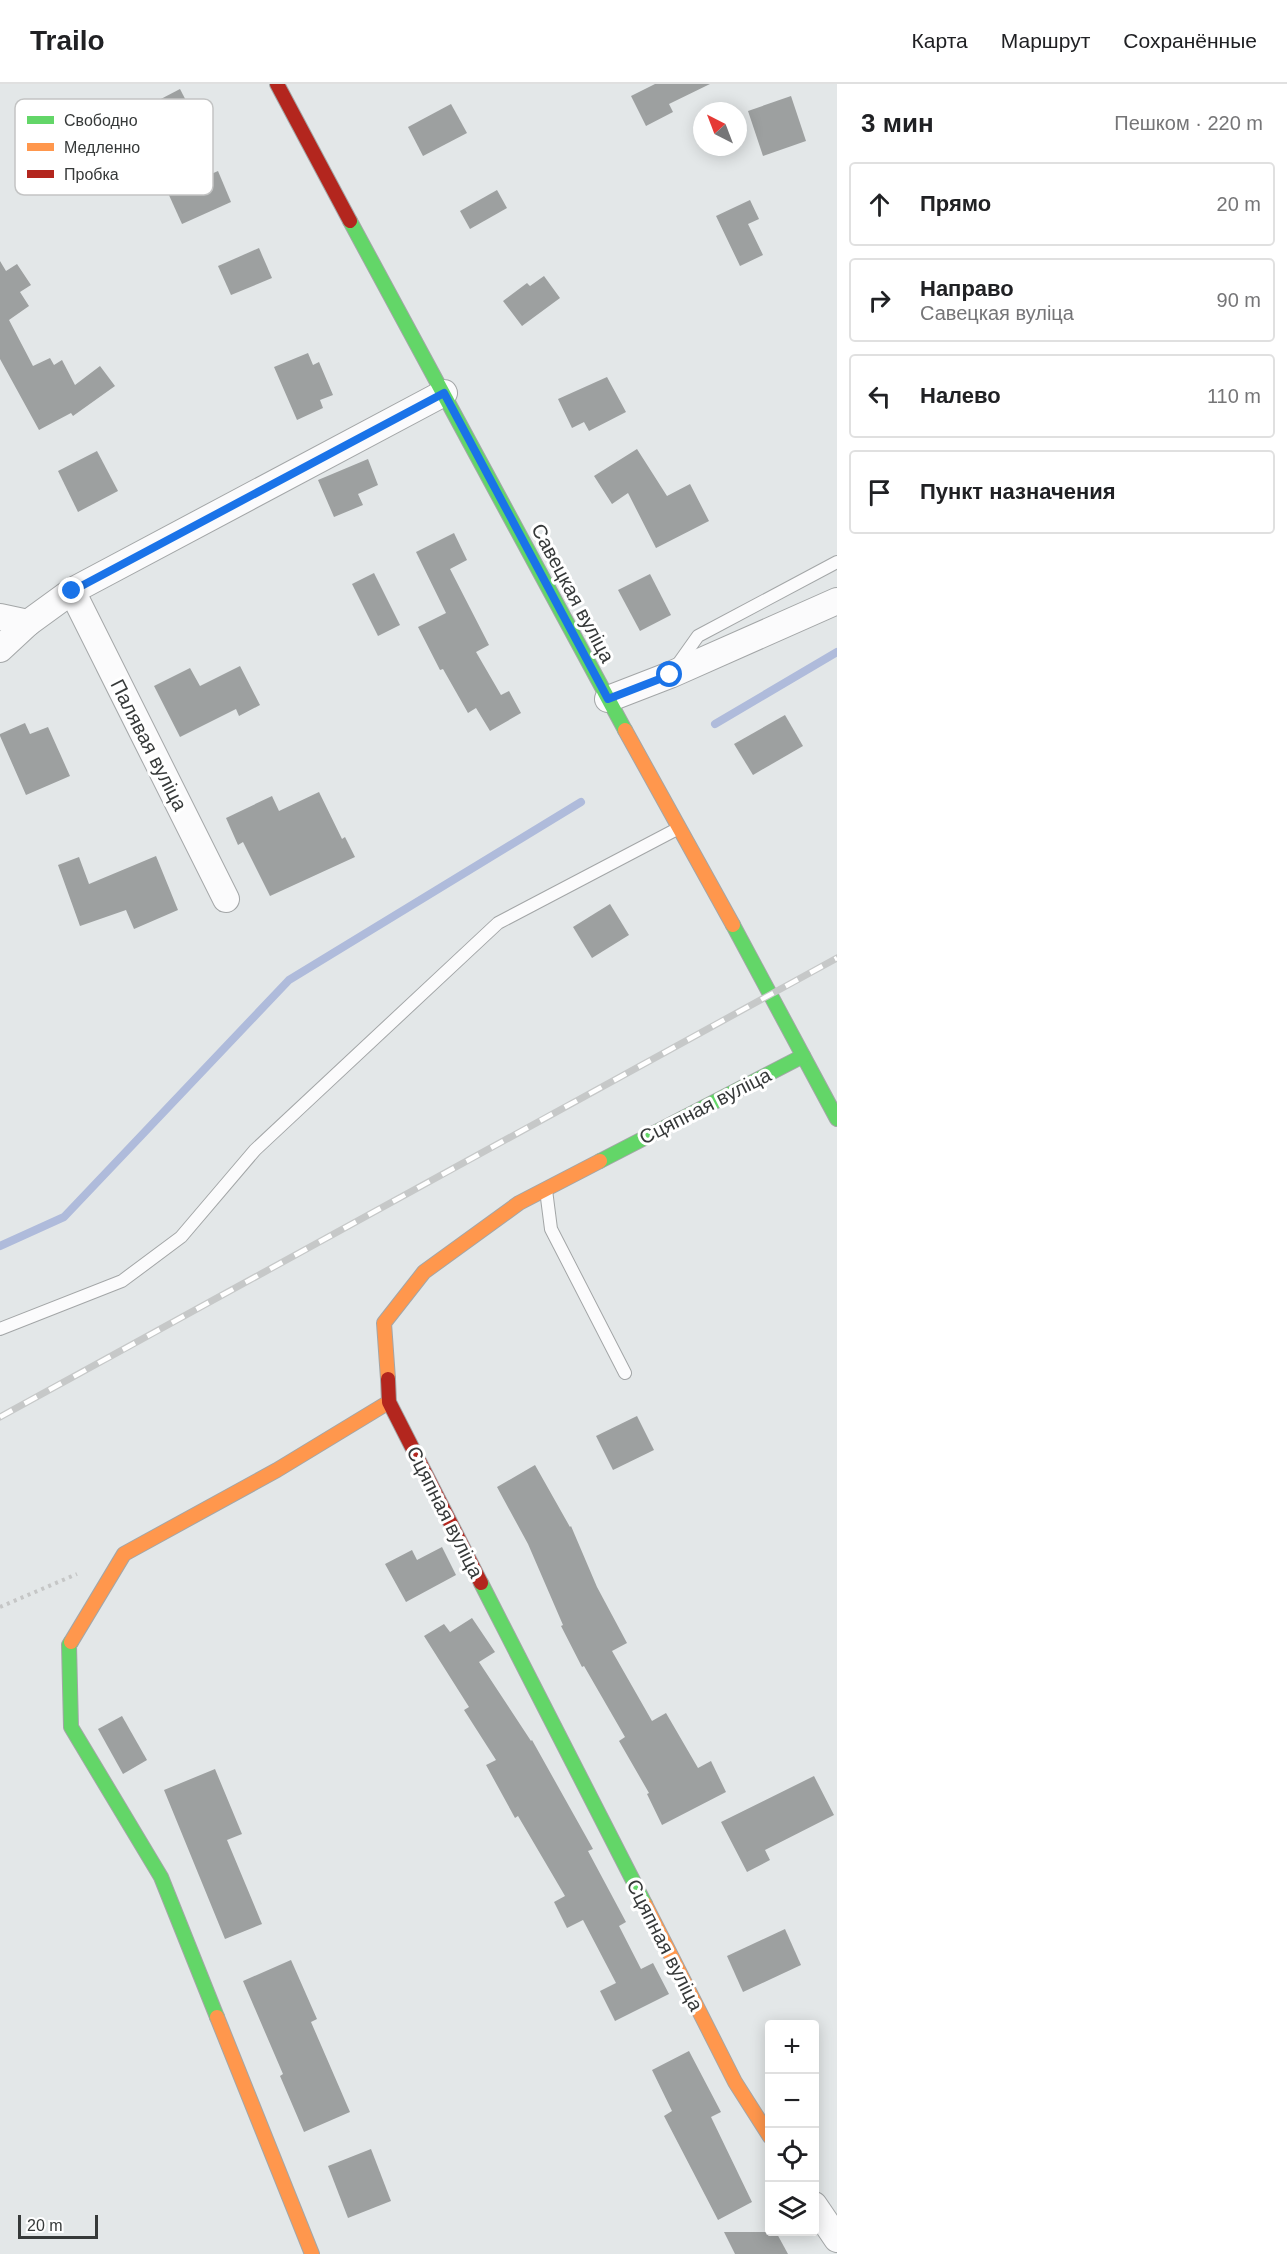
<!DOCTYPE html>
<html lang="ru">
<meta charset="utf-8">
<style>
:root{--surface:#fff;--page:#f2f2f2;--text:#202124;--muted:#757577;--line:#e0e0e0}
body{margin:0;font-family:Arial,sans-serif;background:var(--page);color:var(--text)}
.controls{position:absolute;right:18px;bottom:18px;display:grid;overflow:hidden;border-radius:6px;box-shadow:0 3px 15px #0003}
.controls button{width:54px;height:54px;display:grid;place-items:center;padding:0;border:0;border-bottom:2px solid var(--line);background:var(--surface);color:var(--text);font:30px sans-serif}
.compass{position:absolute;left:693px;top:18px;width:54px;height:54px;border-radius:50%;background:var(--surface);box-shadow:0 3px 15px #0003;rotate:318deg}
.scale{position:absolute;left:18px;bottom:15px;width:80px;box-sizing:border-box;padding-left:6px;border:3px solid #363939;border-top:0;font-size:16px;line-height:21px;white-space:nowrap;color:#363939;-webkit-text-stroke:4px #fff;paint-order:stroke}
.stop{position:absolute;width:18px;height:18px;margin:-14px;border:4px solid #1a73e8;border-radius:50%;background:#fff}
.stop.end{background:#1a73e8;border-color:#fff;box-shadow:0 2px 6px #0008}
.list{margin:0;padding:0;list-style:none}
h2{display:flex;justify-content:space-between;align-items:center;height:78px;margin:0;padding:0 24px;font-size:26px}
h2 small{font-size:20px;font-weight:400;color:var(--muted)}
.list li{display:grid;grid-template-columns:39px 1fr auto;gap:18px;align-items:center;box-sizing:border-box;height:84px;margin:0 12px 12px;padding:0 12px;border:2px solid var(--line);border-radius:6px}
.list b{display:block;font-size:22px;white-space:nowrap}
.list p{margin:0;font-size:20px;white-space:nowrap;color:var(--muted)}
.list em{font-size:20px;font-style:normal;color:var(--muted)}
.icon{flex:none;width:33px;height:33px;fill:none;stroke:currentColor;stroke-width:2;stroke-linecap:round;stroke-linejoin:round}
.map{position:relative;flex:none;width:837px;height:2170px;overflow:hidden}
header{display:flex;align-items:center;gap:36px;box-sizing:border-box;height:84px;padding:0 30px;background:var(--surface);border-bottom:2px solid var(--line)}
header strong{font-size:28px}
nav{display:flex;gap:33px;margin-inline-start:auto;font-size:21px}
main{display:flex}
aside{flex:1;background:var(--surface)}
.map>svg:first-child{display:block}
</style>
<header>
<strong>Trailo</strong>
<nav><a>Карта</a><a>Маршрут</a><a>Сохранённые</a></nav>
</header>
<main>
<div class="map">
<svg width="837" height="2170" viewBox="0 0 837 2170">
<rect width="100%" height="100%" fill="#e3e7e8"/>
<g fill="none" stroke-linecap="round" stroke-linejoin="round">
<!-- stream -->
<g stroke="#afbbdb" stroke-width="8">
<path d="M715 640 837 568"/>
<path d="M0 1162 64 1133 289 896 581 718"/>
</g>
</g>
<!-- building -->
<g fill="#9da0a0">
<path d="M655 0H710L669 20 673 28 646 42 631 12Z"/>
<path d="M180 5 194 32 147 56 134 29Z"/>
<path d="M791 12 806 57 763 72 748 27Z"/>
<path d="M451 20 467 49 423 72 408 43Z"/>
<path d="M218 87 231 118 182 140 168 109Z"/>
<path d="M497 106 507 124 470 145 460 127Z"/>
<path d="M750 116 759 135 748 140 763 171 740 182 716 132Z"/>
<path d="M259 164 272 194 231 211 218 182Z"/>
<path d="M0 177 6 187 17 180 31 201 20 208 29 222 9 236 33 282 50 274 54 281 62 276 75 301 100 282 115 302 73 332 71 329 39 346 0 275Z"/>
<path d="M544 192 560 214 522 242 503 217 527 199 530 202Z"/>
<path d="M308 269 313 281 319 278 333 311 320 316 323 324 297 336 274 283Z"/>
<path d="M607 293 626 328 589 347 584 338 572 344 558 315Z"/>
<path d="M637 365 667 412 690 400 709 437 656 464 628 409 612 420 594 392Z"/>
<path d="M97 367 118 407 78 428 58 387Z"/>
<path d="M368 375 378 401 358 410 363 421 334 433 318 396Z"/>
<path d="M454 449 467 476 450 485 489 561 476 568 501 611 509 607 521 629 490 647 476 624 468 629 443 585 440 586 418 543 446 529 416 468Z"/>
<path d="M374 489 400 541 378 552 352 500Z"/>
<path d="M650 490 671 531 640 547 618 506Z"/>
<path d="M240 582 260 621 239 632 236 625 180 653 154 602 190 584 200 602Z"/>
<path d="M785 631 803 662 753 691 734 660Z"/>
<path d="M25 639 30 650 48 643 70 692 26 711 0 652V650Z"/>
<path d="M319 708 342 755 345 753 355 773 270 812 243 758 238 761 226 734 272 712 279 727Z"/>
<path d="M156 772 178 826 134 845 126 826 80 842 58 781 79 773 89 800Z"/>
<path d="M610 820 629 851 592 874 573 843Z"/>
<path d="M637 1332 654 1366 613 1386 596 1352Z"/>
<path d="M535 1381 570 1443 571 1442 597 1503 627 1559 612 1567 652 1637 666 1629 698 1684 711 1677 726 1708 662 1741 647 1710 649 1709 619 1657 625 1653 584 1582 582 1583 561 1542 563 1541 528 1460 497 1403Z"/>
<path d="M442 1463 456 1491 406 1518 385 1480 412 1466 417 1476Z"/>
<path d="M472 1534 495 1568 479 1578 531 1657 532 1656 593 1765 588 1767 626 1838 619 1842 641 1885 653 1879 669 1910 615 1937 600 1907 616 1899 583 1836 567 1844 554 1818 565 1812 518 1732 515 1734 486 1681 496 1676 464 1626 469 1623 424 1552 444 1540 450 1548Z"/>
<path d="M122 1632 147 1676 123 1690 98 1645Z"/>
<path d="M215 1685 242 1750 227 1756 262 1840 225 1855 164 1706Z"/>
<path d="M814 1692 834 1731 765 1766 770 1776 747 1788 721 1738Z"/>
<path d="M785 1845 801 1881 743 1908 727 1872Z"/>
<path d="M291 1876 317 1935 311 1938 350 2028 304 2048 280 1992 283 1990 243 1897Z"/>
<path d="M689 1967 721 2028 711 2033 752 2118 718 2136 664 2032 672 2027 652 1986Z"/>
<path d="M371 2065 391 2117 348 2134 328 2082Z"/>
<path d="M724 2148H776L788 2170H735Z"/>
</g>
<g fill="none" stroke-linecap="round" stroke-linejoin="round">
<!-- lane casing -->
<g stroke="#a3a6a7" stroke-width="14">
<g id="lane">
<path d="M676 583 698 552 837 478"/>
<path d="M546 1106 551 1145 625 1289"/>
<path d="M0 1245 122 1197 181 1153 255 1066 498 839 679 744"/>
</g>
</g>
<!-- street casing -->
<g stroke="#a3a6a7" stroke-width="28">
<g id="street">
<path d="M72 507 226 815"/>
<path d="M0 533 28 539"/>
<path d="M0 565 28 539 72 507 444 309"/>
<path d="M608 615 670 591 837 517"/>
<path d="M814 2121 837 2155"/>
</g>
</g>
<!-- fast casing -->
<g stroke="#a3a6a7" stroke-width="16">
<g id="fast">
<path d="M350 137 625 646"/>
<path d="M733 841 837 1035"/>
<path d="M600 1077 803 972"/>
<path d="M481 1499 645 1820"/>
<path d="M71 1558 69 1561 71 1643 161 1793 217 1933"/>
</g>
</g>
<!-- slow casing -->
<g stroke="#a3a6a7" stroke-width="16">
<g id="slow">
<path d="M625 646 733 841"/>
<path d="M388 1295 384 1239 424 1188 519 1119 600 1077"/>
<path d="M71 1558 124 1470 277 1386 389 1318"/>
<path d="M645 1820 735 1998 770 2053"/>
<path d="M217 1933 312 2170"/>
</g>
</g>
<!-- jam casing -->
<g stroke="#a3a6a7" stroke-width="16">
<g id="jam">
<path d="M277 0 350 137"/>
<path d="M388 1295 389 1318 481 1499"/>
</g>
</g>
<!-- path -->
<path stroke="#c5c6c6" stroke-width="4" stroke-dasharray="3 4.5" stroke-linecap="butt" d="M0 1523 77 1490"/>
<!-- lane -->
<use href="#lane" stroke="#fbfbfc" stroke-width="12"/>
<!-- street -->
<use href="#street" stroke="#fbfbfc" stroke-width="26"/>
<!-- fast -->
<use href="#fast" stroke="#63d668" stroke-width="14"/>
<!-- slow -->
<use href="#slow" stroke="#ff974d" stroke-width="14"/>
<!-- jam -->
<use href="#jam" stroke="#b3261e" stroke-width="14"/>
<!-- rail casing -->
<g stroke="#c6c8c8" stroke-width="7">
<path id="rail" d="M0 1333 837 874"/>
</g>
<!-- rail -->
<use href="#rail" stroke="#fff" stroke-width="4.5" stroke-dasharray="14" stroke-linecap="butt"/>
</g>
<g fill="none" stroke-linecap="round" stroke-linejoin="round">
<!-- route -->
<path stroke="#1a73e8" stroke-width="8" d="M72 507 444 309 608 615 670 591"/>
</g>
<g text-anchor="middle" stroke-width="6" stroke-linejoin="round" paint-order="stroke">
<!-- street labels -->
<g font-size="20" fill="#363939" stroke="#fff">
<text transform="translate(573 509) rotate(62)" y="7">Савецкая вуліца</text>
<text transform="translate(149 661) rotate(63)" y="7">Палявая вуліца</text>
<text transform="translate(705 1022) rotate(-27)" y="7">Сцяпная вуліца</text>
<text transform="translate(445 1428) rotate(63)" y="7">Сцяпная вуліца</text>
<text transform="translate(665 1861) rotate(63)" y="7">Сцяпная вуліца</text>
</g>
</g>
<!-- legend -->
<rect x="15" y="15" width="198" height="96" rx="9" fill="#fff" stroke="#c3c4c4" stroke-width="1.5"/>
<rect x="27" y="32" width="27" height="8" fill="#63d668"/>
<rect x="27" y="59" width="27" height="8" fill="#ff974d"/>
<rect x="27" y="86" width="27" height="8" fill="#b3261e"/>
<g font-size="16" fill="#363939">
<text x="64" y="42">Свободно</text>
<text x="64" y="69">Медленно</text>
<text x="64" y="96">Пробка</text>
</g>
</svg>
<div class="controls">
<button>+</button>
<button>−</button>
<button><svg class="icon" aria-label="locate" viewBox="0 0 24 24"><circle cx="12" cy="12" r="6"/><path d="M12 2v4M12 18v4M2 12h4M18 12h4"/></svg></button>
<button><svg class="icon" aria-label="layers" viewBox="0 0 24 24"><path d="M12 4l9 5-9 5-9-5zM3 14l9 5 9-5"/></svg></button>
</div>
<svg class="compass" viewBox="-18 -18 36 36"><path d="M0-13l5 13h-10z" fill="#e53935"/><path d="M0 13l5-13h-10z" fill="#757577"/></svg>
<div class="scale">20 m</div>
<div class="stop" style="left:670px;top:591px"></div>
<div class="stop end" style="left:72px;top:507px"></div>
</div>
<aside>
<h2>3 мин<small>Пешком · 220 m</small></h2>
<ul class="list">
<li><svg class="icon" aria-label="ahead" viewBox="0 0 24 24"><path d="M12 20V5M6 11l6-6 6 6"/></svg><div><b>Прямо</b></div><em>20 m</em></li>
<li><svg class="icon" aria-label="right" viewBox="0 0 24 24"><path d="M7 20v-9h11M14 6l5 5-5 5"/></svg><div><b>Направо</b><p>Савецкая вуліца</p></div><em>90 m</em></li>
<li><svg class="icon" aria-label="left" viewBox="0 0 24 24"><path d="M17 20v-9H6M10 6l-5 5 5 5"/></svg><div><b>Налево</b></div><em>110 m</em></li>
<li><svg class="icon" aria-label="arrive" viewBox="0 0 24 24"><path d="M6 21V4h12l-3 4 3 4H6"/></svg><div><b>Пункт назначения</b></div></li>
</ul>
</aside>
</main>
